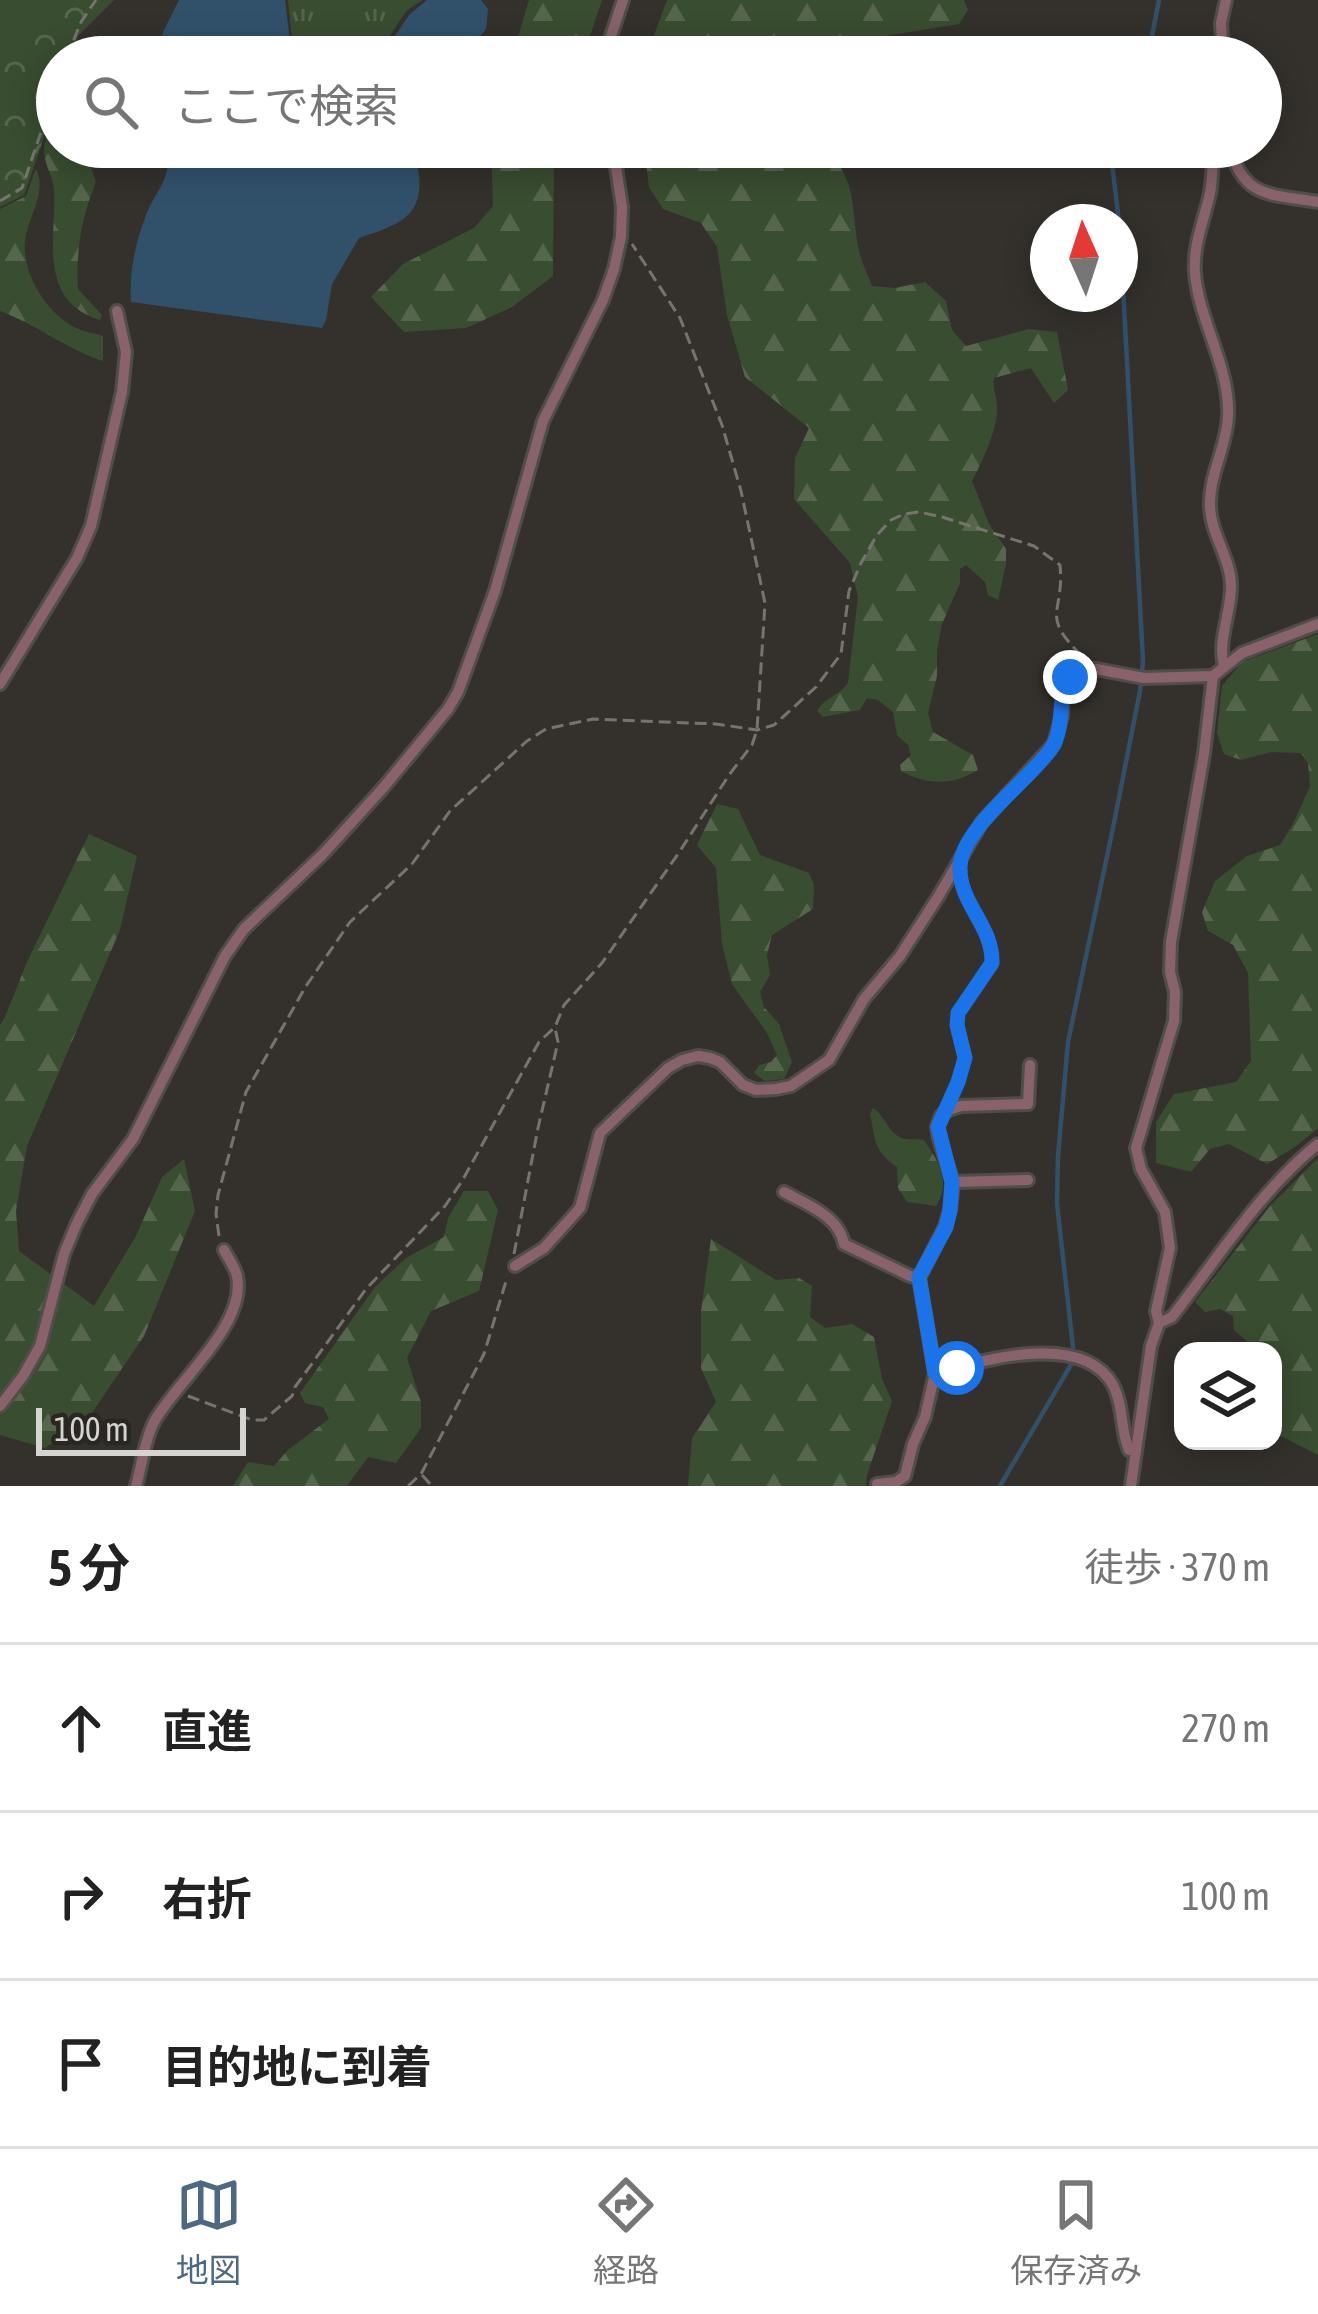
<!DOCTYPE html>
<html lang="ja">
<meta charset="utf-8">
<style>
:root{--surface:#fff;--page:#f2f2f2;--text:#222;--muted:#767676;--line:#e0e0e0;--accent:#4c6883}
body{margin:0;font-family:"Asap Condensed","Noto Sans JP",sans-serif;background:var(--page);color:var(--text)}
.controls{position:absolute;right:36px;bottom:36px;display:grid;overflow:hidden;border-radius:24px;box-shadow:0 6px 30px #0003}
.controls button{width:108px;height:108px;display:grid;place-items:center;padding:0;border:0;border-bottom:3px solid var(--line);background:var(--surface);color:var(--text);font:60px sans-serif}
.compass{position:absolute;left:1030px;top:204px;width:108px;height:108px;border-radius:50%;background:var(--surface);box-shadow:0 6px 30px #0003;rotate:357deg}
.scale{position:absolute;left:36px;bottom:30px;width:210px;box-sizing:border-box;padding-left:12px;border:6px solid #d6d4d1;border-top:0;font-size:33px;line-height:42px;white-space:nowrap;color:#d6d4d1;-webkit-text-stroke:9px #2a2723;paint-order:stroke}
.stop{position:absolute;width:36px;height:36px;margin:-27px;border:9px solid #1a73e8;border-radius:50%;background:#fff}
.stop.end{background:#1a73e8;border-color:#fff;box-shadow:0 3px 12px #0008}
.list{margin:0;padding:0;list-style:none}
h2{display:flex;justify-content:space-between;align-items:center;height:156px;margin:0;padding:0 48px;font-size:51px}
h2 small{font-size:39px;font-weight:400;color:var(--muted)}
.list li{display:grid;grid-template-columns:78px 1fr auto;gap:36px;align-items:center;box-sizing:border-box;height:168px;padding:0 48px;border-top:3px solid var(--line)}
.list b{display:block;font-size:45px;white-space:nowrap}
.list em{font-size:39px;font-style:normal;color:var(--muted)}
.icon{flex:none;width:66px;height:66px;fill:none;stroke:currentColor;stroke-width:2;stroke-linecap:round;stroke-linejoin:round}
.map{position:relative;flex:none;width:1318px;height:1486px;overflow:hidden}
.search{position:absolute;background:var(--surface);box-shadow:0 6px 30px #0003;left:36px;right:36px;top:36px;height:132px;display:flex;align-items:center;gap:30px;box-sizing:border-box;padding:0 42px;border-radius:66px;color:var(--muted);font-size:45px}
.sheet{height:660px;background:var(--surface)}
nav{display:flex;justify-content:space-around;align-items:center;box-sizing:border-box;height:168px;border-top:3px solid var(--line);background:var(--surface);font-size:33px;color:var(--muted)}
nav a{display:grid;justify-items:center;gap:6px}
nav .on{color:var(--accent)}
.map>svg:first-child{display:block}
</style>
<div class="map">
<svg width="1318" height="1486" viewBox="0 0 1318 1486">
<defs>
<pattern id="grass-tufts" width="24" height="20" patternUnits="userSpaceOnUse" patternTransform="scale(3)"><rect width="24" height="20" fill="#394d30"/><path d="M3 7l-1-3M5 7V3M7 7l1-3M15 17l-1-3M17 17v-4M19 17l1-3" fill="none" stroke="#55664d"/></pattern>
<pattern id="forest-firs" width="22" height="20" patternUnits="userSpaceOnUse" patternTransform="scale(3)"><rect width="22" height="20" fill="#394d30"/><path d="M5 1l3.5 6h-7zM16 11l3.5 6h-7z" fill="#55664d"/></pattern>
<pattern id="park-crowns" width="20" height="18" patternUnits="userSpaceOnUse" patternTransform="scale(3)"><rect width="20" height="18" fill="#394d30"/><path d="M2 6a3 3 0 1 1 6 0M12 15a3 3 0 1 1 6 0" fill="none" stroke="#55664d"/></pattern>
</defs>
<rect width="100%" height="100%" fill="#34312c"/>
<!-- grass -->
<path fill="url(#grass-tufts)" d="M288 0H422L406 11 376 57H294Z"/>
<!-- forest -->
<g fill="url(#forest-firs)">
<path d="M529 0H602L583 57H512Z"/>
<path d="M667 0H964L968 10 959 24 885 36 869 53V57H646Z"/>
<path d="M57 107V147H89L88 159 96 182C81 218 76 250 78 289L102 315 100 320C36 300 57 236 54 189 53 177 45 165 44 153 43 140 53 120 57 107Z"/>
<path d="M491 147H554L553 276 512 307 466 328 404 332 371 297 403 264 474 228 493 206Z"/>
<path d="M644 147H823C862 181 849 217 861 258 864 268 869 277 872 286L895 288 925 282 946 301 952 330 966 346 1029 329 1057 332 1068 390 1054 403 1031 368 994 378C992 389 997 396 997 407 998 429 982 462 972 481L989 524 1006 549V564L998 600 988 595 985 582 966 565 960 569V583L942 624 937 650V676L928 713 933 732 973 755 978 770C952 786 927 785 901 771L900 765 911 755 908 745 897 735 893 712 878 700 867 698 860 710 823 717 817 711C825 697 839 696 848 683L858 597 850 563 794 499 795 458 809 428 745 377 727 315 717 247 701 223 663 209 649 187Z"/>
<path d="M36 169C48 193 27 217 25 242 22 274 47 314 76 328 84 332 94 333 103 336V361C66 349 36 324 0 311V209L26 196Z"/>
<path d="M1318 634V1128L1295 1147 1267 1164 1229 1144 1210 1149 1191 1172 1156 1163V1122L1174 1094 1236 1082 1251 1061 1248 973 1233 945 1208 931 1202 912 1215 881 1247 856 1280 845 1294 822 1310 786 1308 763 1301 753 1271 752 1241 760 1224 754 1217 733 1222 686 1242 662Z"/>
<path d="M717 804 738 809 760 855 809 873 814 885 813 909 772 935 767 955 770 975 760 992 764 1007 779 1024 792 1062 784 1079 765 1081 754 1073 759 1065 771 1062 777 1055 767 1033 732 984 722 944 716 868 697 845Z"/>
<path d="M89 834 137 856 120 930 27 1146 16 1211 19 1251 94 1306 136 1236 162 1177 184 1159 195 1211 144 1336 88 1419 45 1448 0 1435V1025L5 1017 27 962Z"/>
<path d="M873 1108C886 1116 889 1137 906 1139 912 1140 918 1139 924 1140 938 1161 952 1182 936 1206L907 1202 898 1188 897 1167C873 1150 876 1141 870 1114Z"/>
<path d="M1318 1158V1455L1273 1432V1351H1258L1234 1330 1233 1316 1220 1309 1205 1312 1195 1302 1270 1206Z"/>
<path d="M464 1191H488L498 1210 479 1291 431 1311 407 1358 421 1402V1428L396 1463 368 1457 347 1486H233L248 1462 274 1466 288 1450 329 1419 323 1407 305 1403 300 1393 375 1287 406 1258 444 1237 448 1218Z"/>
<path d="M711 1239 776 1280 799 1278 812 1286 810 1317 825 1328 852 1324 874 1337 882 1379 892 1401 867 1475 866 1486H688L692 1438 716 1402 701 1368V1311Z"/>
</g>
<!-- park -->
<path fill="url(#park-crowns)" d="M0 0H114L78 36 71 57H57V100L24 195 0 207Z"/>
<!-- pitch -->
<path fill="#394d30" d="M0 0H26L32 26 25 48 13 56 0 58Z"/>
<!-- water -->
<g fill="#31516b">
<path d="M179 0H285L292 57H161L163 32Z"/>
<path d="M427 0H481L488 9 486 29 463 57H381L409 15Z"/>
<path d="M168 147H415C414 158 418 165 419 175 424 220 392 226 359 238L332 284 326 320 322 328 131 302C129 274 135 244 145 218 156 188 171 183 168 147Z"/>
</g>
<g fill="none" stroke-linecap="round" stroke-linejoin="round">
<!-- stream -->
<g stroke="#31516b" stroke-width="4.5">
<path d="M1099 57 1100 50 1141 45 1151 41 1159 0"/>
<path d="M1110 147 1119 222"/>
<path d="M1000 1486 1072 1363 1073 1347 1057 1204 1058 1156 1068 1042 1114 823 1140 691 1143 661 1120 231"/>
</g>
<!-- street casing -->
<g stroke="#514e4a" stroke-width="16">
<g id="street">
<path d="M608 57 611 36 623 0"/>
<path d="M1223 57 1221 23 1226 0"/>
<path d="M1214 147C1212 162 1213 178 1210 193 1204 221 1193 244 1195 273 1199 322 1230 366 1228 416 1227 446 1209 475 1210 505 1210 533 1230 557 1231 584 1232 611 1217 640 1224 666"/>
<path d="M1230 147C1243 200 1274 194 1318 202"/>
<path d="M0 684 77 558 91 526 122 392 126 352 117 311"/>
<path d="M953 1182 1028 1180"/>
<path d="M784 1192C806 1204 839 1216 844 1244L910 1276 919 1278"/>
<path d="M515 1266 544 1248 580 1208 600 1133 668 1068 682 1060 698 1056 710 1058 720 1062 743 1085 756 1090 776 1089 791 1086 829 1060 864 999 900 956 938 897 982 822 1054 744 1062 715 1063 688 1070 677 1081 671 1096 669 1144 678 1213 676 1242 653 1318 624"/>
<path d="M1159 1323 1172 1317C1218 1258 1260 1191 1318 1144"/>
<path d="M935 1373C983 1361 1082 1330 1113 1385 1124 1406 1120 1429 1129 1450H1136"/>
<path d="M0 1406 23 1376 40 1346 64 1254 76 1225 92 1194 133 1139 225 956 244 929 323 854 383 788 448 709 458 692 495 591 543 421 603 300 614 269 621 237 622 207 613 147"/>
<path d="M877 1484 896 1482 905 1476 913 1444 925 1417 935 1373 919 1278 945 1227 950 1210 953 1182 939 1139 937 1127 941 1116 946 1111 961 1106 1028 1104 1030 1065"/>
<path d="M136 1486C142 1465 144 1442 154 1422 176 1382 247 1325 237 1276 235 1267 228 1258 224 1250"/>
<path d="M1131 1486 1151 1346 1159 1323 1156 1311 1170 1248 1165 1212 1141 1169 1136 1148 1174 1021 1175 992 1170 972 1171 942 1204 754 1213 676"/>
</g>
</g>
<!-- path -->
<g stroke="#777470" stroke-width="3" stroke-dasharray="12 6" stroke-linecap="butt">
<path d="M67 57 81 22 96 0"/>
<path d="M0 201 22 188 57 85"/>
<path d="M951 1094 962 1071 965 1058 957 1025 958 1013 992 963C993 928 969 916 962 886"/>
<path d="M219 1236 216 1214 218 1195 246 1092 306 986 350 922 412 864 450 811 527 741 546 729 593 719 716 724 757 730 774 725 816 687 841 654 849 591 861 563 877 535 891 520 904 514 919 512 942 517 1034 546 1060 565C1065 617 1037 613 1086 660"/>
<path d="M514 1254 538 1128 558 1042 555 1028"/>
<path d="M188 1396 252 1420H264L292 1396 295 1387 366 1289 445 1206 462 1181 539 1042 555 1027 564 1005 602 963 678 854 729 775 752 745 757 730 765 603 741 491 722 425 680 318 632 244"/>
<path d="M422 1475 432 1486"/>
<path d="M408 1486 421 1474 484 1354 507 1278"/>
</g>
<!-- street -->
<use href="#street" stroke="#89626b" stroke-width="10"/>
</g>
<g fill="none" stroke-linecap="round" stroke-linejoin="round">
<!-- route -->
<path stroke="#1a73e8" stroke-width="15" d="M957 1368 935 1373 919 1277 946 1227 950 1210 952 1182 938 1127 958 1082 965 1058 957 1025 958 1013 992 963C993 925 959 904 960 867 961 829 1029 780 1051 749 1066 727 1056 698 1070 677"/>
</g>
</svg>
<div class="controls">
<button><svg class="icon" aria-label="layers" viewBox="0 0 24 24"><path d="M12 4l9 5-9 5-9-5zM3 14l9 5 9-5"/></svg></button>
</div>
<svg class="compass" viewBox="-18 -18 36 36"><path d="M0-13l5 13h-10z" fill="#e53935"/><path d="M0 13l5-13h-10z" fill="#767676"/></svg>
<div class="scale">100 m</div>
<div class="stop" style="left:957px;top:1368px"></div>
<div class="stop end" style="left:1070px;top:677px"></div>
<div class="search"><svg class="icon" aria-label="search" viewBox="0 0 24 24"><circle cx="10" cy="10" r="6"/><path d="M15 15l6 6"/></svg>ここで検索</div>
</div>
<section class="sheet">
<h2>5 分<small>徒歩 · 370 m</small></h2>
<ul class="list">
<li><svg class="icon" aria-label="ahead" viewBox="0 0 24 24"><path d="M12 20V5M6 11l6-6 6 6"/></svg><div><b>直進</b></div><em>270 m</em></li>
<li><svg class="icon" aria-label="right" viewBox="0 0 24 24"><path d="M7 20v-9h11M14 6l5 5-5 5"/></svg><div><b>右折</b></div><em>100 m</em></li>
<li><svg class="icon" aria-label="arrive" viewBox="0 0 24 24"><path d="M6 21V4h12l-3 4 3 4H6"/></svg><div><b>目的地に到着</b></div></li>
</ul>
</section>
<nav>
<a class="on"><svg class="icon" aria-label="map" viewBox="0 0 24 24"><path d="M3 6l6-2 6 2 6-2v14l-6 2-6-2-6 2zM9 4v14M15 6v14"/></svg>地図</a>
<a><svg class="icon" aria-label="directions" viewBox="0 0 24 24"><path d="M12 3l9 9-9 9-9-9zM9 14v-3h6M13 9l2 2-2 2"/></svg>経路</a>
<a><svg class="icon" aria-label="saved" viewBox="0 0 24 24"><path d="M7 4h10v16l-5-4-5 4z"/></svg>保存済み</a>
</nav>
